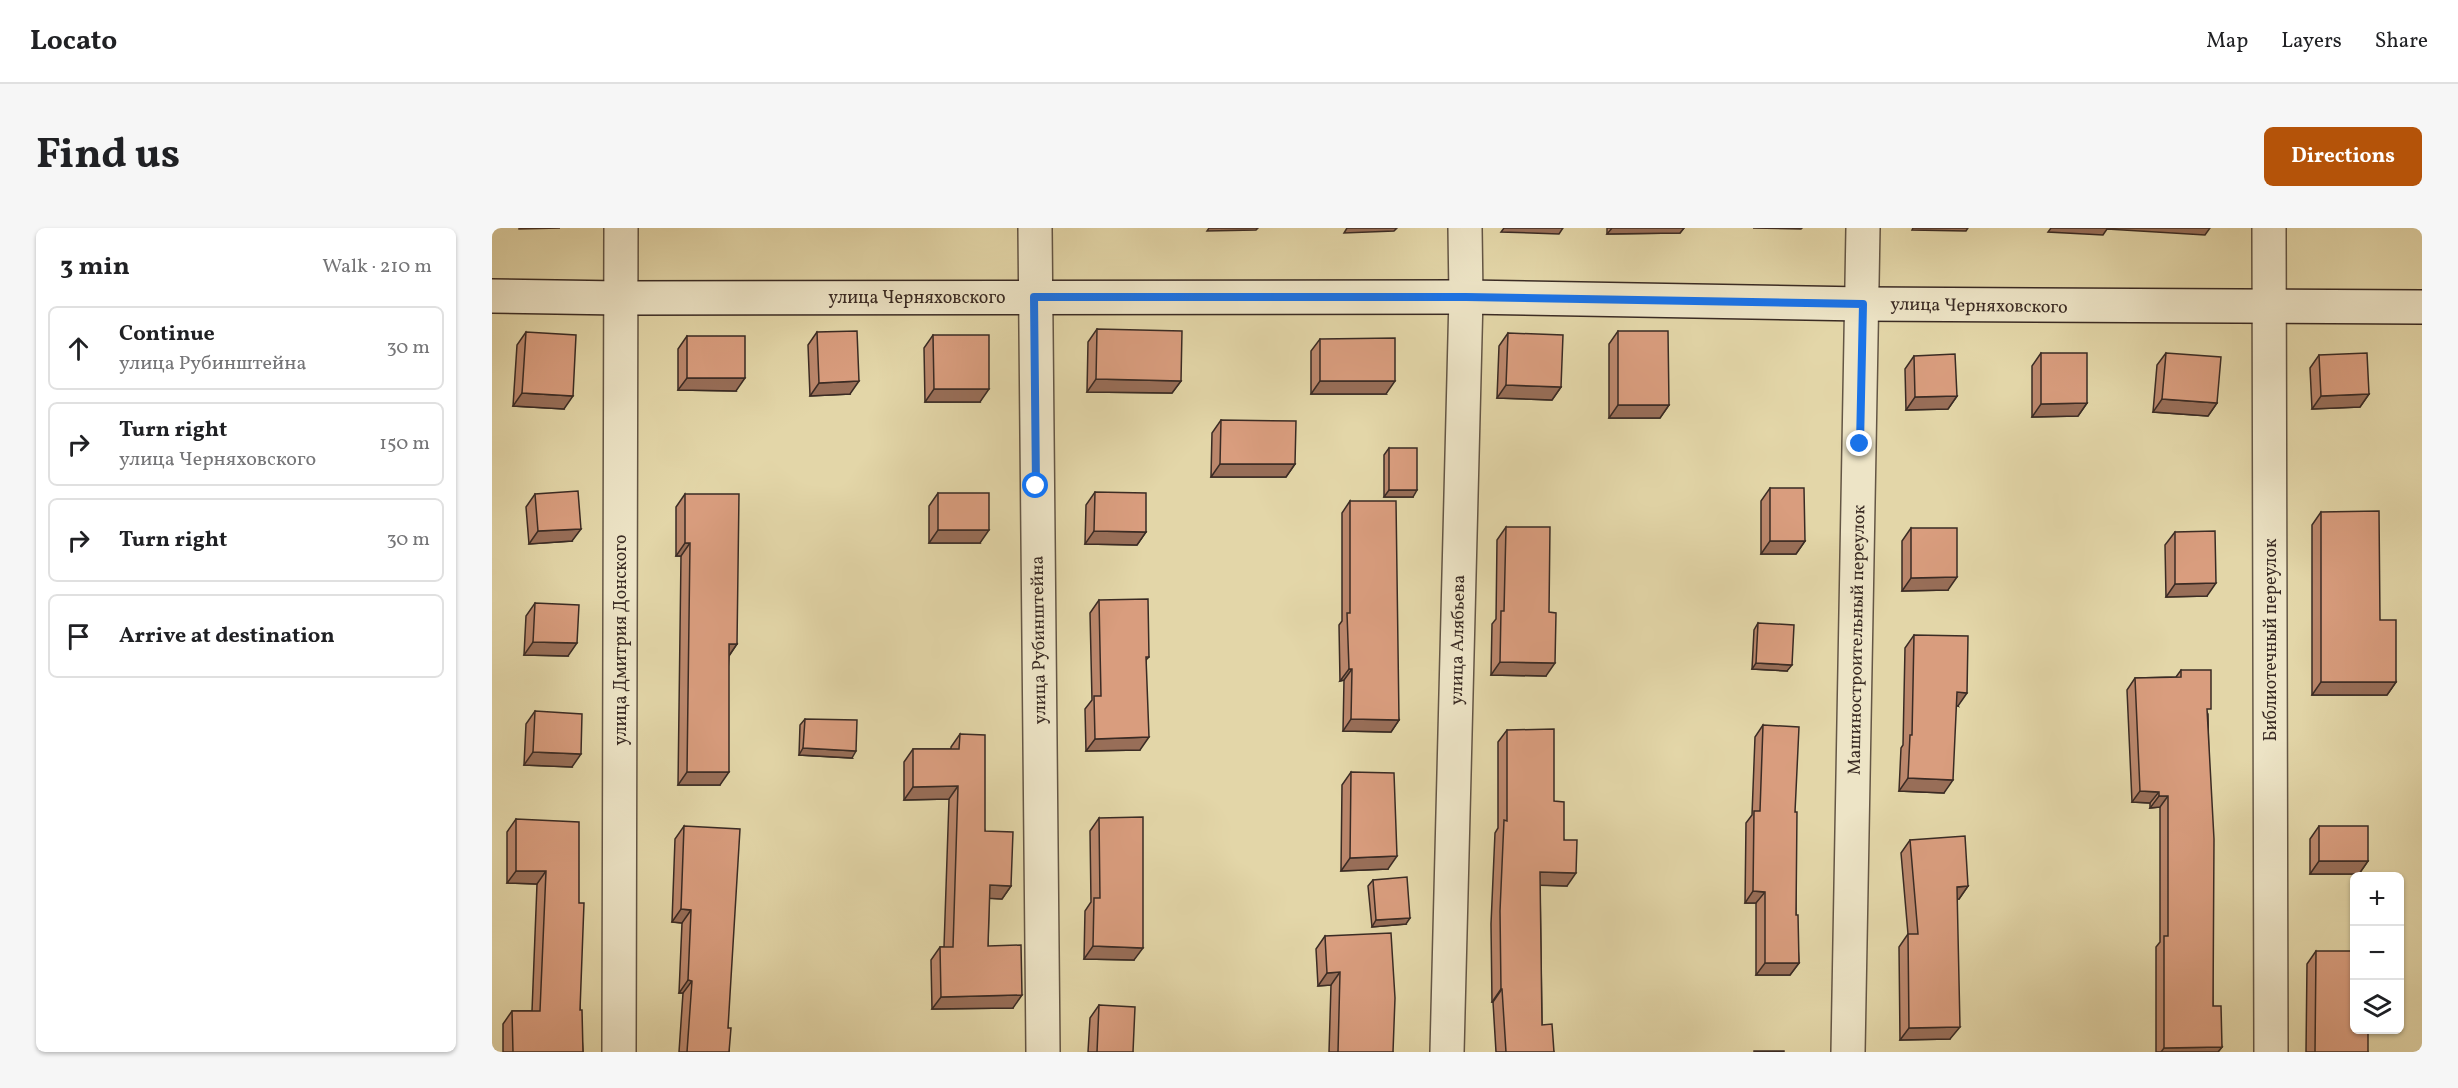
<!DOCTYPE html>
<meta charset="utf-8">
<style>
:root{--surface:#fff;--page:#f6f6f6;--text:#202124;--muted:#757577;--line:#e0e0e0;--accent:#b45309}
body{margin:0;font-family:Vollkorn,serif;background:var(--page);color:var(--text)}
.controls{position:absolute;right:18px;bottom:18px;display:grid;overflow:hidden;border-radius:9px;box-shadow:0 2px 4px #0004}
.controls button{width:54px;height:54px;display:grid;place-items:center;padding:0;border:0;border-bottom:2px solid var(--line);background:var(--surface);color:var(--text);font:30px sans-serif}
.stop{position:absolute;width:18px;height:18px;margin:-14px;border:4px solid #1a73e8;border-radius:50%;background:#fff}
.stop.end{background:#1a73e8;border-color:#fff;box-shadow:0 2px 6px #0008}
.list{margin:0;padding:0;list-style:none}
h2{display:flex;justify-content:space-between;align-items:center;height:78px;margin:0;padding:0 24px;font-size:26px}
h2 small{font-size:20px;font-weight:400;color:var(--muted)}
.list li{display:grid;grid-template-columns:39px 1fr auto;gap:18px;align-items:center;box-sizing:border-box;height:84px;margin:0 12px 12px;padding:0 12px;border:2px solid var(--line);border-radius:9px}
.list b{display:block;font-size:22px;white-space:nowrap}
.list p{margin:0;font-size:20px;white-space:nowrap;color:var(--muted)}
.list em{font-size:20px;font-style:normal;color:var(--muted)}
.icon{flex:none;width:33px;height:33px;fill:none;stroke:currentColor;stroke-width:2;stroke-linecap:round;stroke-linejoin:round}
.map{position:relative;flex:none;width:1930px;height:824px;overflow:hidden;border-radius:9px}
header{display:flex;align-items:center;gap:36px;box-sizing:border-box;height:84px;padding:0 30px;background:var(--surface);border-bottom:2px solid var(--line)}
header strong{font-size:28px}
nav{display:flex;gap:33px;margin-inline-start:auto;font-size:21px}
.intro{display:flex;align-items:center;justify-content:space-between;box-sizing:border-box;height:144px;padding:0 36px}
h1{margin:0;font-size:42px}
.button{padding:15px 27px;border-radius:9px;background:var(--accent);color:#fff;font-size:21px;font-weight:700}
main{display:flex;gap:36px;padding:0 36px}
aside{flex:1;background:var(--surface);border-radius:9px;box-shadow:0 2px 4px #0004}
.map>svg:first-child{display:block}
</style>
<header>
<strong>Locato</strong>
<nav><a>Map</a><a>Layers</a><a>Share</a></nav>
</header>
<div class="intro"><h1>Find us</h1><a class="button">Directions</a></div>
<main>
<aside>
<h2>3 min<small>Walk · 210 m</small></h2>
<ul class="list">
<li><svg class="icon" aria-label="ahead" viewBox="0 0 24 24"><path d="M12 20V5M6 11l6-6 6 6"/></svg><div><b>Continue</b><p>улица Рубинштейна</p></div><em>30 m</em></li>
<li><svg class="icon" aria-label="right" viewBox="0 0 24 24"><path d="M7 20v-9h11M14 6l5 5-5 5"/></svg><div><b>Turn right</b><p>улица Черняховского</p></div><em>150 m</em></li>
<li><svg class="icon" aria-label="right" viewBox="0 0 24 24"><path d="M7 20v-9h11M14 6l5 5-5 5"/></svg><div><b>Turn right</b></div><em>30 m</em></li>
<li><svg class="icon" aria-label="arrive" viewBox="0 0 24 24"><path d="M6 21V4h12l-3 4 3 4H6"/></svg><div><b>Arrive at destination</b></div></li>
</ul>
</aside>
<div class="map">
<svg width="1930" height="824" viewBox="0 0 1930 824">
<rect width="100%" height="100%" fill="#e3d6a8"/>
<filter id="stains"><feTurbulence type="fractalNoise" baseFrequency=".00333" numOctaves="4"/><feColorMatrix values="0 0 0 0 .2 0 0 0 0 .09 0 0 0 0 .02 0 0 0 .5 -.17"/></filter>
<radialGradient id="worn" r=".72"><stop offset=".6" stop-color="#630" stop-opacity="0"/><stop offset="1" stop-color="#630" stop-opacity=".3"/></radialGradient>
<g fill="none" stroke-linecap="round" stroke-linejoin="round">
<!-- street casing -->
<g stroke="#645645" stroke-width="36">
<g id="street">
<path d="M543 0 551 824"/>
<path d="M1777 0 1779 824"/>
<path d="M127 824 129 0"/>
<path d="M955 824 974 69 973 0"/>
<path d="M1356 824 1371 0"/>
</g>
</g>
<!-- secondary casing -->
<g stroke="#3a2b24" stroke-width="36">
<path id="secondary" d="M0 68 128 70 974 69 1371 76 1930 79"/>
</g>
<!-- street -->
<use href="#street" stroke="#ede4c6" stroke-width="33"/>
<!-- secondary -->
<use href="#secondary" stroke="#ede4c6" stroke-width="33"/>
</g>
<!-- wall -->
<g fill="#bb876c" stroke="#3a2b24" stroke-width="1.5">
<path d="M1115 0H1192L1188 5 1115 6Z"/>
<path d="M605 101 689 153 680 165 595 164 596 114Z"/>
<path d="M1126 103 1177 177 1168 190H1117V116Z"/>
<path d="M34 104 72 181 21 178 25 117Z"/>
<path d="M325 104 358 166 318 168 316 117Z"/>
<path d="M1016 105 1069 159 1060 172 1005 170 1007 118Z"/>
<path d="M441 107 488 174H433L432 120Z"/>
<path d="M195 108 244 163 186 162V121Z"/>
<path d="M828 111 894 166H819V123Z"/>
<path d="M1549 125 1595 175 1586 188 1540 189V138Z"/>
<path d="M1674 125 1725 175 1716 188 1661 184 1665 137Z"/>
<path d="M1827 127 1877 166 1868 179 1820 181 1818 140Z"/>
<path d="M1422 128 1465 168 1456 181 1414 182 1413 141Z"/>
<path d="M729 192 803 236 794 249H719L720 205Z"/>
<path d="M897 220 921 269H892V227Z"/>
<path d="M1278 260 1313 313 1304 326H1269V273Z"/>
<path d="M603 264 654 304 645 317 593 316 594 277Z"/>
<path d="M446 265 488 315H437V278Z"/>
<path d="M43 266 80 313 37 316 34 279Z"/>
<path d="M193 266 245 416 237 428 228 557H186L189 328H184V279Z"/>
<path d="M858 273 907 492 899 504 851 503 852 452 848 453 847 397 850 393V285Z"/>
<path d="M1829 284 1888 392 1904 454 1895 467H1820V297Z"/>
<path d="M1014 299 1054 448 999 447 1000 396 1004 391 1005 312Z"/>
<path d="M1419 300 1456 362 1410 363V313Z"/>
<path d="M1683 304 1715 368 1674 369 1673 317Z"/>
<path d="M607 372 657 429 654 432 648 522 594 523 593 481 600 472 598 385Z"/>
<path d="M43 375 76 428 32 427 34 388Z"/>
<path d="M1266 395 1295 443 1260 441 1262 402Z"/>
<path d="M1422 407 1466 478 1464 477 1452 565 1407 563 1409 520 1411 517 1413 420Z"/>
<path d="M1689 442 1716 486 1721 778 1730 819 1726 824H1664V719L1668 714V579L1658 580V575L1640 574 1635 462 1643 450 1684 449Z"/>
<path d="M43 483 80 539 32 537 34 496Z"/>
<path d="M313 491 360 530 307 527 308 497Z"/>
<path d="M1271 497 1303 584 1304 687 1307 735 1298 747H1264V675H1253L1254 595 1260 587 1263 509Z"/>
<path d="M1015 502 1062 573 1072 612 1075 658 1048 657 1050 797 1062 824H1004L1001 774H1000L999 696 1003 605 1006 600V514Z"/>
<path d="M468 506 493 603 519 658 510 671 497 670 496 718 521 780 440 781 439 732 448 719H452L457 571 412 572V534L421 521H459V519Z"/>
<path d="M859 544 896 641 849 643 850 557Z"/>
<path d="M607 590 642 732 592 731 593 683 599 674 598 603Z"/>
<path d="M24 591 87 675 88 782 91 824H11V796L20 783H40L45 656 15 655V604Z"/>
<path d="M192 598 236 800 237 824H187L191 765H187L190 695 180 694 183 611Z"/>
<path d="M1827 598 1876 633 1867 646H1818V611Z"/>
<path d="M1418 612 1476 658 1467 671H1465L1458 811 1408 812 1407 719 1416 706 1409 625Z"/>
<path d="M881 652 914 696 880 699 876 658Z"/>
<path d="M833 708 901 824H837L839 757 826 758 824 721Z"/>
<path d="M1824 723 1876 824H1814L1815 736Z"/>
<path d="M607 777 641 824H596L598 790Z"/>
</g>
<!-- shaded-wall -->
<g fill="#986e58" stroke="#3a2b24" stroke-width="1.5">
<path d="M27 0H68L27 1Z"/>
<path d="M717 0H766L764 2 715 3Z"/>
<path d="M855 0H905L902 3 852 5Z"/>
<path d="M1012 0H1071L1067 6 1009 4Z"/>
<path d="M1120 0H1192L1188 5 1115 6Z"/>
<path d="M1261 0H1310L1309 1Z"/>
<path d="M1421 0H1476L1474 3 1420 2Z"/>
<path d="M1559 0H1718L1713 7 1615 1 1611 7 1556 4Z"/>
<path d="M195 150H253L244 163 186 162Z"/>
<path d="M604 151 689 153 680 165 595 164Z"/>
<path d="M367 153 358 166 318 168 327 155Z"/>
<path d="M828 153H903L894 166H819Z"/>
<path d="M1014 157 1069 159 1060 172 1005 170Z"/>
<path d="M442 161H497L488 174H433Z"/>
<path d="M30 165 81 168 72 181 21 178Z"/>
<path d="M1877 166 1868 179 1820 181 1829 168Z"/>
<path d="M1465 168 1456 181 1414 182 1423 169Z"/>
<path d="M1670 171 1725 175 1716 188 1661 184Z"/>
<path d="M1595 175 1586 188 1540 189 1549 176Z"/>
<path d="M1126 177H1177L1168 190H1117Z"/>
<path d="M728 236H803L794 249H719Z"/>
<path d="M897 262H925L921 269H892Z"/>
<path d="M89 301 80 313 37 316 46 303Z"/>
<path d="M446 302H497L488 315H437Z"/>
<path d="M602 303 654 304 645 317 593 316Z"/>
<path d="M1278 313H1313L1304 326H1269Z"/>
<path d="M193 315H198L189 328H184Z"/>
<path d="M1465 349 1456 362 1410 363 1419 350Z"/>
<path d="M1724 355 1715 368 1674 369 1683 356Z"/>
<path d="M41 414 85 415 76 428 32 427Z"/>
<path d="M237 416H245L236 429Z"/>
<path d="M1008 434 1063 435 1054 448 999 447Z"/>
<path d="M1264 435 1300 437 1295 443 1260 441Z"/>
<path d="M857 441H860L852 452 848 453Z"/>
<path d="M1829 454H1904L1895 467H1820Z"/>
<path d="M1465 464 1475 465 1466 478 1456 477Z"/>
<path d="M859 491 907 492 899 504 851 503Z"/>
<path d="M657 509 648 522 594 523 603 511Z"/>
<path d="M311 520 364 523 360 530 307 527Z"/>
<path d="M41 524 89 526 80 539 32 537Z"/>
<path d="M195 544H237L228 557H186Z"/>
<path d="M1416 550 1461 552 1452 565 1407 563Z"/>
<path d="M466 558 457 571 412 572 421 559Z"/>
<path d="M1648 563 1667 564 1658 575 1640 574Z"/>
<path d="M1667 568H1676L1668 579 1658 580Z"/>
<path d="M905 628 896 641 849 643 858 630Z"/>
<path d="M1827 633H1876L1867 646H1818Z"/>
<path d="M24 643H54L45 656 15 655Z"/>
<path d="M1048 644 1084 645 1075 658 1039 657Z"/>
<path d="M498 657 519 658 510 671 489 670Z"/>
<path d="M1476 658 1467 671 1456 672 1465 659Z"/>
<path d="M1261 663 1273 664 1264 675H1253Z"/>
<path d="M189 681 199 682 190 695 180 694Z"/>
<path d="M918 690 914 696 880 699 884 692Z"/>
<path d="M601 718 651 720 642 732 592 731Z"/>
<path d="M1273 735H1307L1298 747H1264Z"/>
<path d="M848 744 839 757 826 758 835 745Z"/>
<path d="M196 752 200 753 191 765H187Z"/>
<path d="M1009 761H1010L1001 774H1000Z"/>
<path d="M530 767 521 780 440 781 449 769Z"/>
<path d="M1468 799 1458 811 1408 812 1417 800Z"/>
<path d="M1730 819 1726 824H1669L1672 820Z"/>
</g>
<!-- building -->
<g fill="#d99d7e" stroke="#3a2b24" stroke-width="1.5">
<path d="M605 101 690 103 689 153 604 151Z"/>
<path d="M365 103 367 153 327 155 325 104Z"/>
<path d="M1126 103H1176L1177 177H1126Z"/>
<path d="M34 104 84 107 81 168 30 165Z"/>
<path d="M1016 105 1071 107 1069 159 1014 157Z"/>
<path d="M441 107H497V161H442Z"/>
<rect x="195" y="108" width="58" height="42"/>
<path d="M903 110V153H828V111Z"/>
<path d="M1549 125H1595V175L1549 176Z"/>
<path d="M1674 125 1729 129 1725 175 1670 171Z"/>
<path d="M1875 125 1877 166 1829 168 1827 127Z"/>
<path d="M1463 126 1465 168 1423 169 1422 128Z"/>
<path d="M729 192 804 193 803 236H728Z"/>
<rect x="897" y="220" width="28" height="42"/>
<path d="M1278 260H1312L1313 313H1278Z"/>
<path d="M86 263 89 301 46 303 43 266Z"/>
<path d="M603 264 654 265V304L602 303Z"/>
<rect x="446" y="265" width="51" height="37"/>
<path d="M193 266H247L245 416H237V544H195L198 315H193Z"/>
<path d="M858 273H904L907 492 859 491 860 441H857L855 385H858Z"/>
<path d="M1887 283 1888 392H1904V454H1829V284Z"/>
<path d="M1014 299H1058L1057 384 1064 385 1063 435 1008 434 1009 383H1012Z"/>
<path d="M1419 300H1465V349L1419 350Z"/>
<path d="M1723 303 1724 355 1683 356V304Z"/>
<path d="M656 371 657 429H654L657 509 603 511 602 468H609L607 372Z"/>
<path d="M43 375 87 377 85 415 41 414Z"/>
<path d="M1266 395 1302 397 1300 437 1264 435Z"/>
<path d="M1422 407 1476 408 1475 465 1465 464 1461 552 1416 550 1418 507H1420Z"/>
<path d="M1689 442H1719V481H1715L1722 611 1721 778H1729L1730 819 1672 820V708H1676V568H1667V564L1648 563 1643 450 1689 449Z"/>
<path d="M43 483 90 486 89 526 41 524Z"/>
<path d="M313 491 365 492 364 523 311 520Z"/>
<path d="M1271 497 1307 499 1303 584H1305L1304 687H1306L1307 735H1273V664L1261 663 1262 583H1268Z"/>
<path d="M1062 501V573L1072 574V612H1085L1084 645 1048 644 1050 797 1060 796 1062 824H1014L1010 761H1009L1008 683 1012 592 1015 593V502Z"/>
<path d="M468 506 493 507V603L521 604 519 658 498 657 496 718 529 717 530 767 449 769 448 719H461L466 558 421 559V521H467Z"/>
<path d="M859 544 902 545 905 628 858 630Z"/>
<path d="M651 589V720L601 718 602 670H608L607 590Z"/>
<path d="M24 591 87 594V675H92L88 782H90L91 824H21L20 783H48L54 643H24Z"/>
<path d="M192 598 248 601 236 800H239L237 824H195L200 753 196 752 199 682 189 681Z"/>
<rect x="1827" y="598" width="49" height="35"/>
<path d="M1473 608 1476 658 1465 659 1468 799 1417 800 1416 706H1426L1418 612Z"/>
<path d="M915 649 918 690 884 692 881 652Z"/>
<path d="M899 705 903 770 901 824H846L848 744 835 745 833 708Z"/>
<path d="M1824 723H1863V801H1876V824H1823Z"/>
<path d="M607 777 643 779 641 824H605Z"/>
<rect x="1262" y="823" width="30" height="1"/>
</g>
<g fill="none" stroke-linecap="round" stroke-linejoin="round">
<!-- route -->
<path stroke="#1a73e8" stroke-width="8" d="M544 258 542 69H974L1371 76 1368 216"/>
</g>
<g text-anchor="middle" stroke-width="5" stroke-linejoin="round" paint-order="stroke">
<!-- street labels -->
<g font-size="18" fill="#3a2b24" stroke="#ede4c6">
<text x="425" y="75">улица Черняховского</text>
<text transform="translate(1487 77) rotate(1)" y="6">улица Черняховского</text>
<text transform="translate(128 412) rotate(-90)" y="6">улица Дмитрия Донского</text>
<text transform="translate(546 412) rotate(-91)" y="6">улица Рубинштейна</text>
<text transform="translate(965 412) rotate(-89)" y="6">улица Алябьева</text>
<text transform="translate(1364 412) rotate(-89)" y="6">Машиностроительный переулок</text>
<text transform="translate(1778 412) rotate(-90)" y="6">Библиотечный переулок</text>
</g>
</g>
<rect width="100%" height="100%" filter="url(#stains)"/>
<rect width="100%" height="100%" fill="url(#worn)"/>
</svg>
<div class="controls">
<button>+</button>
<button>−</button>
<button><svg class="icon" aria-label="layers" viewBox="0 0 24 24"><path d="M12 4l9 5-9 5-9-5zM3 14l9 5 9-5"/></svg></button>
</div>
<div class="stop" style="left:544px;top:258px"></div>
<div class="stop end" style="left:1368px;top:216px"></div>
</div>
</main>
